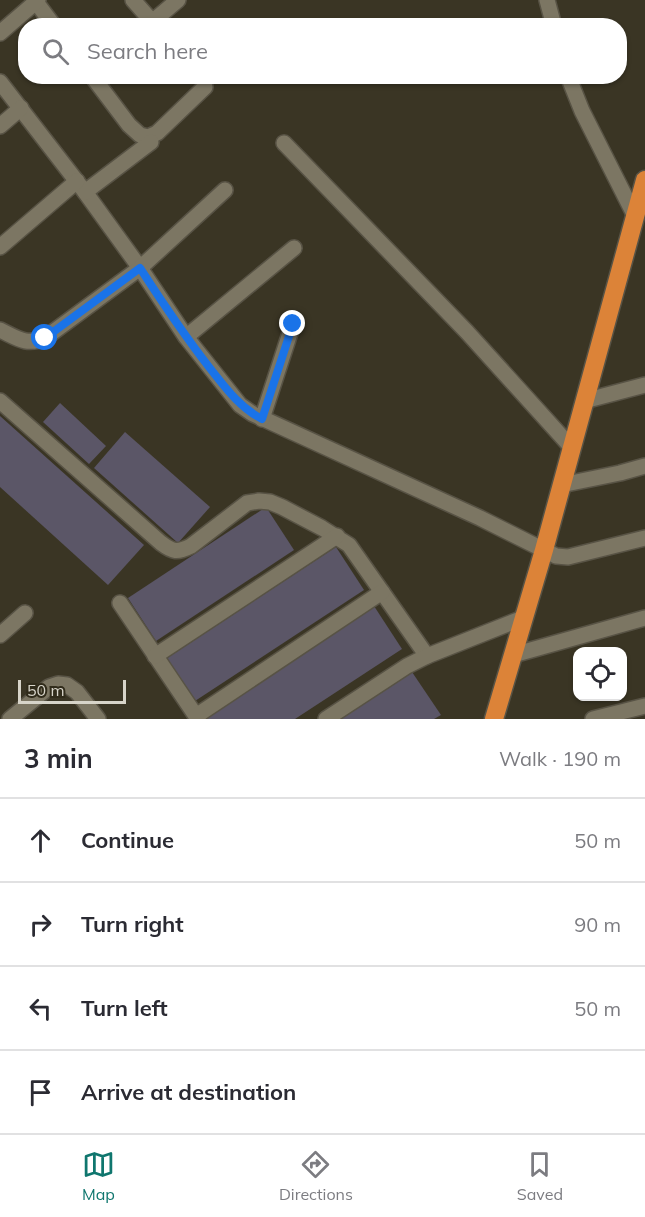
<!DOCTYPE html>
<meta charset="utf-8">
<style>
:root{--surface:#fff;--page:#f2f2f3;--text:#2b2b33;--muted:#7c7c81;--line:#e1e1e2;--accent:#0f766e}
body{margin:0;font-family:Mulish,sans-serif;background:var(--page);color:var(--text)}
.controls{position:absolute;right:18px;bottom:18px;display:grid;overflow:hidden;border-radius:12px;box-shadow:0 2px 4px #0004}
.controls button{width:54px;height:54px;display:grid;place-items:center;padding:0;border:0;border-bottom:2px solid var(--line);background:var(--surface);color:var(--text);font:30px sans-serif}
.scale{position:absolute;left:18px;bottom:15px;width:108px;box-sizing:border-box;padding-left:6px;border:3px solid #d7d4c9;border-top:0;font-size:16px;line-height:21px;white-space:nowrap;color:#d7d4c9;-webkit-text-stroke:4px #302b1a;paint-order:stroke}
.stop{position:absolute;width:18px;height:18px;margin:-14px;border:4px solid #1a73e8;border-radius:50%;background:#fff}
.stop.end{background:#1a73e8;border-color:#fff;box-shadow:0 2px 6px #0008}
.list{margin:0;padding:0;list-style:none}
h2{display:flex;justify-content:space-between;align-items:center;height:78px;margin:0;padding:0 24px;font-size:26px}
h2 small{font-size:20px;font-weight:400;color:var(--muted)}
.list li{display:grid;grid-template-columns:39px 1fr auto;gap:18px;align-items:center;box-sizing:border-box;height:84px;padding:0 24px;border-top:2px solid var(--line)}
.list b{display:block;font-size:22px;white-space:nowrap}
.list em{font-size:20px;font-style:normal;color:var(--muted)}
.icon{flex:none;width:33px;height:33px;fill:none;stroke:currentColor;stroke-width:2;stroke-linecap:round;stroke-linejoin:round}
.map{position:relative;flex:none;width:645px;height:719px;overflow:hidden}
.search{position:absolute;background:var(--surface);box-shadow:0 2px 4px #0004;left:18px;right:18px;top:18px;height:66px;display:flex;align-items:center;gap:15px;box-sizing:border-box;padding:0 21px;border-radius:24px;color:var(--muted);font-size:22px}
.sheet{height:414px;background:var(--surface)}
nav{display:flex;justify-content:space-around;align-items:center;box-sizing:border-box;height:84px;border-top:2px solid var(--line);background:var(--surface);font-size:16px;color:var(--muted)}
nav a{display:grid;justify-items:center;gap:3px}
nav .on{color:var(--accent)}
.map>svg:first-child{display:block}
</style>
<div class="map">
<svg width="645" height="719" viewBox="0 0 645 719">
<rect width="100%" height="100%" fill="#3a3524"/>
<!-- building -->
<g fill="#5b5667">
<path d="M60 403 106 446 89 464 43 422Z"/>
<path d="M0 416 144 545 108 585 0 487Z"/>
<path d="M125 432 210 507 178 543 94 468Z"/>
<path d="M266 507 294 550 156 641 128 598Z"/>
<path d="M336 547 364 590 195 701 167 658Z"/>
<path d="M374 606 402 649 295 719H206L205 717Z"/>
<path d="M412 672 441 715 434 719H340Z"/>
</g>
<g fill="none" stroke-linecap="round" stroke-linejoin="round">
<!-- minor casing -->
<g stroke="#585345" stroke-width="18">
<g id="minor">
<path d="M133 0 156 26"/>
<path d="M547 0 554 26"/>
<path d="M36 2 54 26"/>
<path d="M152 22 178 0"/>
<path d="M0 33 38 0"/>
<path d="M92 76 129 125 140 135 148 137 157 133 205 87"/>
<path d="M568 76 582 111 635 216"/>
<path d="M0 82 85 192 140 268 186 337 240 405 253 414 480 518 556 556 568 557 645 538"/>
<path d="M0 126 21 108"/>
<path d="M284 143 467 332 572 448"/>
<path d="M85 192 151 142"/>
<path d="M0 247 77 181"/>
<path d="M0 330C17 338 26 346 45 338L140 268 225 190"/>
<path d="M186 337 294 248"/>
<path d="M0 401 161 543C173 552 177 553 191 546L247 503 259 501 270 502 282 507 322 528 349 545 427 656"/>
<path d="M584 401 645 385"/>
<path d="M262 419 293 324"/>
<path d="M561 485 620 473 645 466"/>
<path d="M120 603 198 719"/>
<path d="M0 635 25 613"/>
<path d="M513 655 645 618"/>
<path d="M155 656 337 536"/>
<path d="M196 716 382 592"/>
<path d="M10 719 49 687 58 684 67 685 77 692 98 719"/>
<path d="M326 719 407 666 427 656 523 618"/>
<path d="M593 719 645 706"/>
</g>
</g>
<!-- highway casing -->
<g stroke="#585345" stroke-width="21">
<path id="highway" d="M494 719 544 550 645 180"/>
</g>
<!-- minor -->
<use href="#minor" stroke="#7c7663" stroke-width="15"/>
<!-- highway -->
<use href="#highway" stroke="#dc8338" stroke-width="18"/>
</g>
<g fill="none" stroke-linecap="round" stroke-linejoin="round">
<!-- route -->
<path stroke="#1a73e8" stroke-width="8" d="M45 338 140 268C162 302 184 335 209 367 225 387 239 407 262 419L293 324"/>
</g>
</svg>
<div class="controls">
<button><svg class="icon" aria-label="locate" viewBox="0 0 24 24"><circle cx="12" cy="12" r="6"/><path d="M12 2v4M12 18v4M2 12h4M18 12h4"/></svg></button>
</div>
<div class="scale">50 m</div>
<div class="stop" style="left:45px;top:338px"></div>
<div class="stop end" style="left:293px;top:324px"></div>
<div class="search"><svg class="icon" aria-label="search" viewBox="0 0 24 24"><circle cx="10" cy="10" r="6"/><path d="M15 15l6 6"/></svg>Search here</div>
</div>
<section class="sheet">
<h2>3 min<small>Walk · 190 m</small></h2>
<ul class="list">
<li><svg class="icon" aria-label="ahead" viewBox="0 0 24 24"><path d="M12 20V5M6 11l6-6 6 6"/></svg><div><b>Continue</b></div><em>50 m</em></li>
<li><svg class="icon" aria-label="right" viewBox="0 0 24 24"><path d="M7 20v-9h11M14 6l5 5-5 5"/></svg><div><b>Turn right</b></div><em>90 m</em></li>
<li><svg class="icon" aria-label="left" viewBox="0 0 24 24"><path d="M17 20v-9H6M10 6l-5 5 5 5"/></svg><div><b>Turn left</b></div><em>50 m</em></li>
<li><svg class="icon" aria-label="arrive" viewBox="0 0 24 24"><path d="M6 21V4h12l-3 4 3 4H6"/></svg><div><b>Arrive at destination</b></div></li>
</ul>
</section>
<nav>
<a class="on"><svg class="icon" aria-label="map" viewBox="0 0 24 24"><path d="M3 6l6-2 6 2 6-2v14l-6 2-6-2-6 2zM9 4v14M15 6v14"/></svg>Map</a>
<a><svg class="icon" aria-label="directions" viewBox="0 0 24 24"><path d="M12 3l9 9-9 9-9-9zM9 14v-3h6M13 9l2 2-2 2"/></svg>Directions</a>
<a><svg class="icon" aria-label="saved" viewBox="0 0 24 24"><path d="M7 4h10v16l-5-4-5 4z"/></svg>Saved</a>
</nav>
